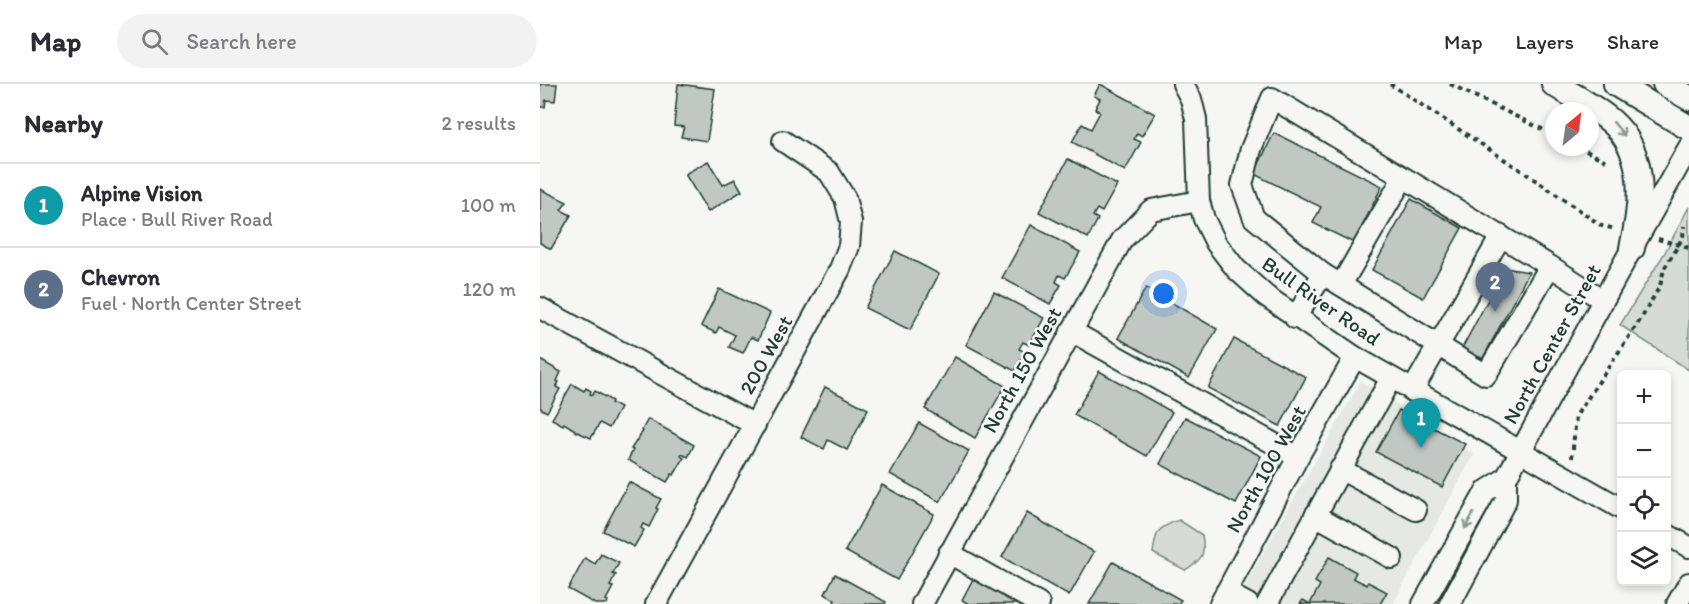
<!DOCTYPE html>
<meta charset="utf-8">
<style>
:root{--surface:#fff;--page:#f2f2f3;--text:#2b2b33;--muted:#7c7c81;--line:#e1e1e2;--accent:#1f3d34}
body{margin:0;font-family:Itim,sans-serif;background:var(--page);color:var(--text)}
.controls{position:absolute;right:18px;bottom:18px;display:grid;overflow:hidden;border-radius:9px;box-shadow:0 3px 9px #0003}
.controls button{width:54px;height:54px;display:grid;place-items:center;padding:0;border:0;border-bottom:2px solid var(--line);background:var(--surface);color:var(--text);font:30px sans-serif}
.compass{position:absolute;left:1005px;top:18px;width:54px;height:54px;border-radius:50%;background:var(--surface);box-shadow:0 3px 9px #0003;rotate:29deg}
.you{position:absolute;left:624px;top:210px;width:21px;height:21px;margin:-15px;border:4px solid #fff;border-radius:50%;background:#1a73e8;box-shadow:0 0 0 9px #1a73e833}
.badge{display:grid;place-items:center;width:39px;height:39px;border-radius:50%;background:var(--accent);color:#fff;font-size:20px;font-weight:700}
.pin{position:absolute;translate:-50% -50px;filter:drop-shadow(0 2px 3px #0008)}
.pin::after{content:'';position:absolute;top:32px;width:21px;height:18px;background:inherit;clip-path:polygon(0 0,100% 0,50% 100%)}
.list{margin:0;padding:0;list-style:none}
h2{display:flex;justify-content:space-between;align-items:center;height:78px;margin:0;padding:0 24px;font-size:26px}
h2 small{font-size:20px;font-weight:400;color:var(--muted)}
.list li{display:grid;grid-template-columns:39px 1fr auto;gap:18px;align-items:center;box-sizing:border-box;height:84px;padding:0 24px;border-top:2px solid var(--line)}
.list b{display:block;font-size:22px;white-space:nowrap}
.list p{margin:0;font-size:20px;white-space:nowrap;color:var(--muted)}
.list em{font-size:20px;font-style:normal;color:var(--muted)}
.icon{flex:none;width:33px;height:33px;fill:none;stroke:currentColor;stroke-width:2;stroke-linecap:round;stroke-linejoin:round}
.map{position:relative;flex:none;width:1149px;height:520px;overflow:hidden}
header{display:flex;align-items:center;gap:36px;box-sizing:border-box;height:84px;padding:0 30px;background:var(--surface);border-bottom:2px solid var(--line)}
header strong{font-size:28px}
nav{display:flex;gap:33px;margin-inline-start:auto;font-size:21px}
.search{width:420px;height:54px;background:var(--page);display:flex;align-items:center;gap:15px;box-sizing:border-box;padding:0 21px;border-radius:33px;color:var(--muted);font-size:22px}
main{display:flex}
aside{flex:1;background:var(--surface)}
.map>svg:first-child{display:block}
</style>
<header>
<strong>Map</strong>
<div class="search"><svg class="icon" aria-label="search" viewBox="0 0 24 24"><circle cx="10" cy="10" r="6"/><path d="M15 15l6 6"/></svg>Search here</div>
<nav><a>Map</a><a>Layers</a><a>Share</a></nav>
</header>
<main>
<aside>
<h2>Nearby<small>2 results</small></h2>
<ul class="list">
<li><span class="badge" style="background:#0f9aa8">1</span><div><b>Alpine Vision</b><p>Place · Bull River Road</p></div><em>100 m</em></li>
<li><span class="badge" style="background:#5c6f8a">2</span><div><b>Chevron</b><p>Fuel · North Center Street</p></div><em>120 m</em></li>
</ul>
</aside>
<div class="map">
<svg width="1149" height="520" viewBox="0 0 1149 520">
<rect width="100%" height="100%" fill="#f6f6f2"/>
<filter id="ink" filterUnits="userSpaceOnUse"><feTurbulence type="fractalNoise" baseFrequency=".0167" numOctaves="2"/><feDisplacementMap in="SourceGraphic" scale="12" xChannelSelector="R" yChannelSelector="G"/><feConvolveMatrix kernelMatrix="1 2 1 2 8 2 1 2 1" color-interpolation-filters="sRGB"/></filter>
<g filter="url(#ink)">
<!-- built -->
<path fill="#e6e8e4" d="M821 297 934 370 853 520H694Z"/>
<!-- green -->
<g fill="#d6dbd6" stroke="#7a8c85" stroke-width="1.5">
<path d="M1149 123V286L1080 241 1124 170Z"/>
<path d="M639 436 662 451C666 471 662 476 645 486L613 469C616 447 617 444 639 436Z"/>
</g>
<!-- building -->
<g fill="#c1c8c3" stroke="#1f3d34" stroke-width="1.5">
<path d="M0 0H17L15 17 6 16 5 23H0Z"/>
<path d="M138 0 175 5 167 57 141 53 144 43 134 42Z"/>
<path d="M560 0 615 30 602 52 597 49 594 55 601 58 585 87 532 58 542 40 551 45 560 28 555 25 560 15 554 12Z"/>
<path d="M734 49 842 102 814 159 773 139 781 123 714 90Z"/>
<path d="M528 75 577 101 562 128 557 125 553 132 558 135 548 154 499 128Z"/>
<path d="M168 77 183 101 195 95 202 107 168 128 145 90Z"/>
<path d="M0 105 27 118 21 126 31 131 11 165 0 159Z"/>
<path d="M871 115 922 144 883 214 832 186Z"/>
<path d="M491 141 540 168 525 194 519 191 516 198 521 201 510 220 462 194Z"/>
<path d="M355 167 399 190 370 246 325 224Z"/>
<path d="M965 184 989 188 943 274 920 268Z"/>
<path d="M606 204 677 245 649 294 578 254Z"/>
<path d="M179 205 230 229 218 256 211 253 203 269 189 263 195 251 179 243 176 249 161 242Z"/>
<path d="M454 208 504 234 489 261 483 258 479 265 485 268 475 287 426 261Z"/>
<path d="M694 255 766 293 740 342 668 304Z"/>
<path d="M415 273 465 302 435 354 385 325Z"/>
<path d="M0 276 21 288 17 297 19 298 16 303 20 305 7 328 0 324Z"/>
<path d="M559 287 632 328 607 372 534 331Z"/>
<path d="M32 300 44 307 46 304 51 307 50 310 52 311 55 307 72 317 71 319 80 324 69 344 60 339 51 354 35 347V346L24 339 23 341 12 335Z"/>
<path d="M285 303 328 325 307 366 288 356 284 365 261 353Z"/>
<path d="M859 326 925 360 902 403 836 368Z"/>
<path d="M645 333 721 372 696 420 620 380Z"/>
<path d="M108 335 154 361 148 373 142 370 141 372 144 374 134 391 132 390 127 398 88 376 93 366 91 365 103 347 102 346Z"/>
<path d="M379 339 429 367 400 418 350 390Z"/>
<path d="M89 398 121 415 116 424 118 425 109 443 103 440 101 444 104 446 94 463 63 447Z"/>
<path d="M342 401 394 430 357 496 305 467Z"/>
<path d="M487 429 554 468 529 512 462 473Z"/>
<path d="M61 470 79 479 73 490 76 491 70 502 73 503 66 516 68 517 67 520H55L28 505 45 474 55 480Z"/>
<path d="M789 473 816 488 813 494 827 501 828 498 847 508 840 520H760L763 516 770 520 780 501 775 498Z"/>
<path d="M573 478 641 516 638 520H549Z"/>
<path d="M295 490 346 518 345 520H293L295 516 285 510Z"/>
<path d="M434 493 480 520H429L422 516Z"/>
</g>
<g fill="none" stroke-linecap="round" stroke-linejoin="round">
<!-- minor casing -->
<g stroke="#1f3d34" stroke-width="24">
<g id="minor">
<path d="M643 0 651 15 656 35 659 117 664 135 676 159 696 185 726 212 815 273 1082 425"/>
<path d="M1010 182 946 291 783 190 714 134 702 101 711 65 732 14 1010 182 1063 216"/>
<path d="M801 201 863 94"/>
<path d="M0 224 215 341"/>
<path d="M755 234 783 190"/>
<path d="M531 247 758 373"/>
<path d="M872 307 961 152"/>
<path d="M800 385 876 426"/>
<path d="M775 431 852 474"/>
<path d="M1126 450 1149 463"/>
<path d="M409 469 499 520"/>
<path d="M686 508 708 520"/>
<path d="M116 520 300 185 309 162 311 138 305 114 289 88 243 57"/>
<path d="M382 520 582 156 611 126 659 117"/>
<path d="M680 520 758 373 815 273"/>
<path d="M727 520 851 294"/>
<path d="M883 520 946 407 966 394"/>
<path d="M910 520 966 416V394L1092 164 1149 63"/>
<path d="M1137 520 1149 499"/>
</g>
</g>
<!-- major casing -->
<g stroke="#1f3d34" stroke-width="28">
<g id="major">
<path d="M1014 0C1033 12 1055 23 1072 38 1108 70 1102 122 1092 164"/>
<path d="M1076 0 1149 44"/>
<path d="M1125 0 1149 14"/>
</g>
</g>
<!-- path -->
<g stroke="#1f3d34" stroke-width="4" stroke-dasharray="4.5 4.5" stroke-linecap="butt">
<path d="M850 0 985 89 1062 142 1076 145"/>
<path d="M910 0 1014 51"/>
<path d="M1038 63 1066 77"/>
<path d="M1118 155 1149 164"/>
<path d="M1032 374 1036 332 1102 233 1120 202 1124 185 1143 153 1144 142"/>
</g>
<!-- minor -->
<use href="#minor" stroke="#f6f6f2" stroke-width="20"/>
<!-- major -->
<use href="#major" stroke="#f6f6f2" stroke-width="24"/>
</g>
<!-- one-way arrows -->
<defs><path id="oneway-shaft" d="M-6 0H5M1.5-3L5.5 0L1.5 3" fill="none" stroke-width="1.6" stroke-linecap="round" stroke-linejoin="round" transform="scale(1.5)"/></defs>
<g stroke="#8a9a93">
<use href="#oneway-shaft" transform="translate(1079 45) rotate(50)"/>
<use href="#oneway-shaft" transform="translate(929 437) rotate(119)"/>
</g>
</g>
<g text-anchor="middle" stroke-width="5" stroke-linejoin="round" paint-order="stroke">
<!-- street labels -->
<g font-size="21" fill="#1f3d34" stroke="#f6f6f2">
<text transform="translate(781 217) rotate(35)" y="7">Bull River Road</text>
<text transform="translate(1012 260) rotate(-61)" y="7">North Center Street</text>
<text transform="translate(226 271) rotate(-61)" y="7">200 West</text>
<text transform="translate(482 286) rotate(-61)" y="7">North 150 West</text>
<text transform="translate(726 385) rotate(-61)" y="7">North 100 West</text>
</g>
</g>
</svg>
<div class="controls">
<button>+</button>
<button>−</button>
<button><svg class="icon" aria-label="locate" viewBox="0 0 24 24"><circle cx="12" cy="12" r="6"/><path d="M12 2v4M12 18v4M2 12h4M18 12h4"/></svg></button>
<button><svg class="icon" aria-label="layers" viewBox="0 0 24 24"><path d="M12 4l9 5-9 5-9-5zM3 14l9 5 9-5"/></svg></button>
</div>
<svg class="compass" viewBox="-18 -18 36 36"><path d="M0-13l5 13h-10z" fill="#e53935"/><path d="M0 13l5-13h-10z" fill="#7c7c81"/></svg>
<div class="you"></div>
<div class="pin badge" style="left:881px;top:364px;background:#0f9aa8">1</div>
<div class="pin badge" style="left:955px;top:228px;background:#5c6f8a">2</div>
</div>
</main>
